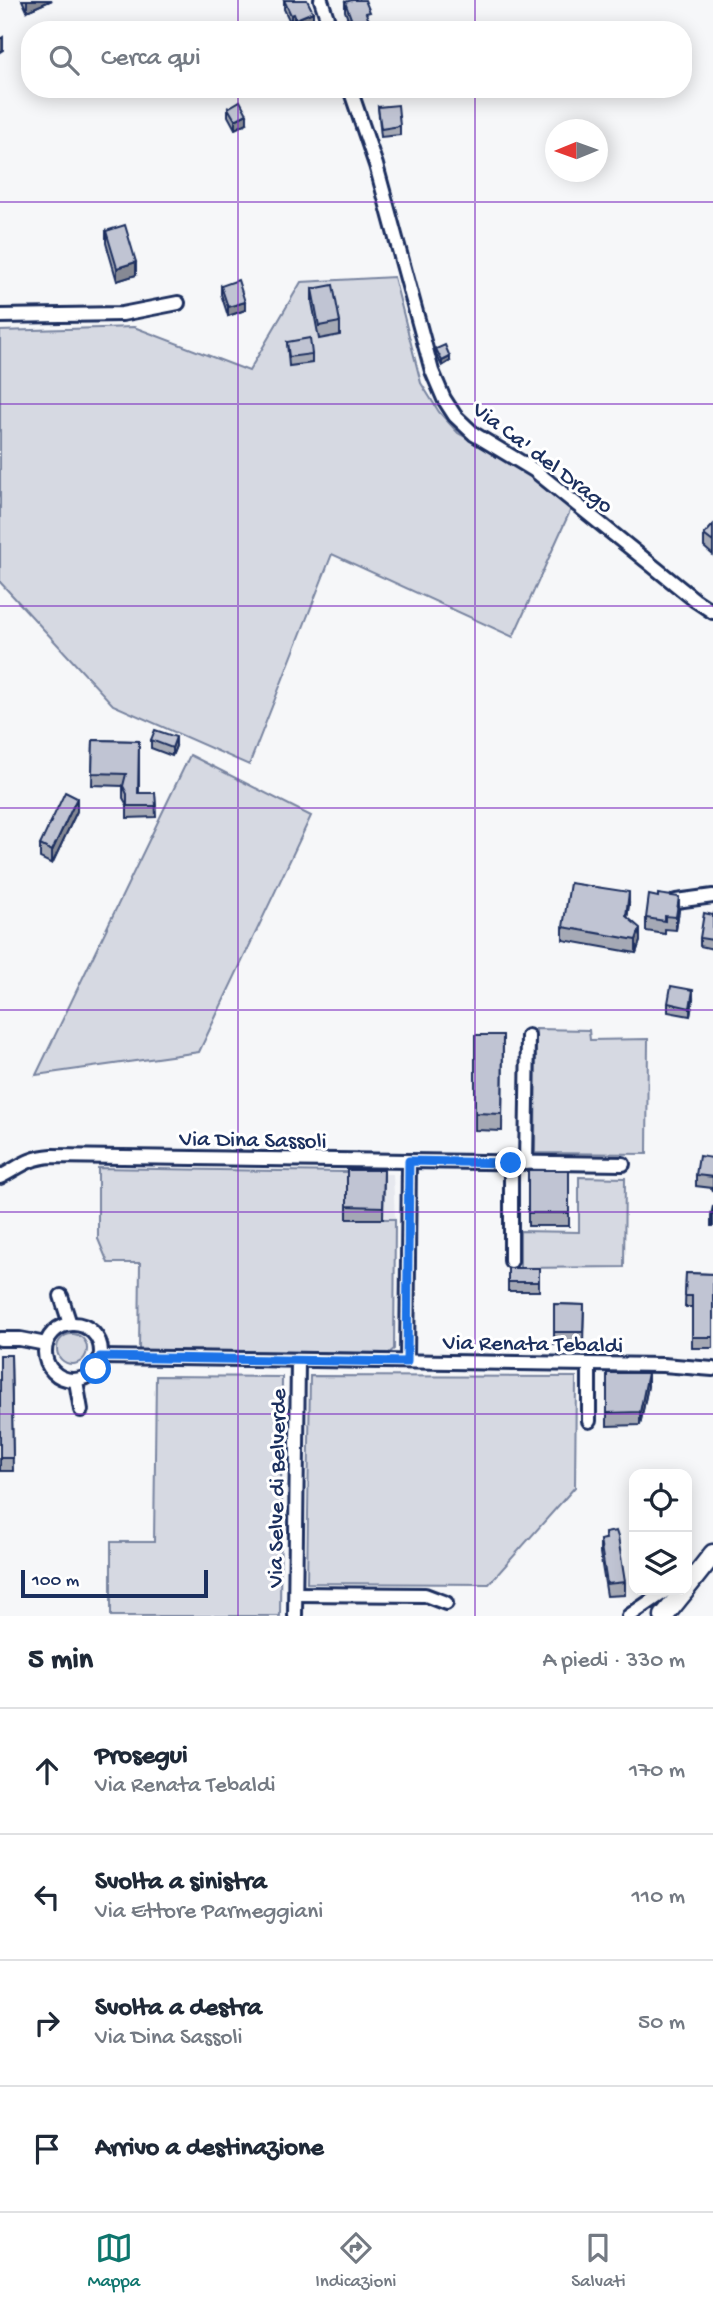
<!DOCTYPE html>
<html lang="it">
<meta charset="utf-8">
<style>
:root{--surface:#fff;--page:#f6f6f7;--text:#1f2937;--muted:#747a83;--line:#e0e1e3;--accent:#0f766e}
body{margin:0;font-family:"Gochi Hand",sans-serif;background:var(--page);color:var(--text)}
.controls{position:absolute;right:21px;bottom:21px;display:grid;overflow:hidden;border-radius:14px;box-shadow:0 4px 18px #0003}
.controls button{width:63px;height:63px;display:grid;place-items:center;padding:0;border:0;border-bottom:2px solid var(--line);background:var(--surface);color:var(--text);font:35px sans-serif}
.compass{position:absolute;left:545px;top:119px;width:63px;height:63px;border-radius:50%;background:var(--surface);box-shadow:0 4px 18px #0003;rotate:269deg}
.scale{position:absolute;left:21px;bottom:18px;width:187px;box-sizing:border-box;padding-left:7px;border:4px solid #1b2f5e;border-top:0;font-size:19px;line-height:24px;white-space:nowrap;color:#1b2f5e;-webkit-text-stroke:5px #fff;paint-order:stroke}
.stop{position:absolute;width:21px;height:21px;margin:-16px;border:5px solid #1a73e8;border-radius:50%;background:#fff}
.stop.end{background:#1a73e8;border-color:#fff;box-shadow:0 2px 7px #0008}
.list{margin:0;padding:0;list-style:none}
h2{display:flex;justify-content:space-between;align-items:center;height:91px;margin:0;padding:0 28px;font-size:30px}
h2 small{font-size:23px;font-weight:400;color:var(--muted)}
.list li{display:grid;grid-template-columns:46px 1fr auto;gap:21px;align-items:center;box-sizing:border-box;height:126px;padding:0 28px;border-top:2px solid var(--line)}
.list b{display:block;font-size:26px;white-space:nowrap}
.list p{margin:0;font-size:23px;white-space:nowrap;color:var(--muted)}
.list em{font-size:23px;font-style:normal;color:var(--muted)}
.icon{flex:none;width:38px;height:38px;fill:none;stroke:currentColor;stroke-width:2;stroke-linecap:round;stroke-linejoin:round}
.map{position:relative;flex:none;width:713px;height:1616px;overflow:hidden}
.search{position:absolute;background:var(--surface);box-shadow:0 4px 18px #0003;left:21px;right:21px;top:21px;height:77px;display:flex;align-items:center;gap:18px;box-sizing:border-box;padding:0 24px;border-radius:28px;color:var(--muted);font-size:26px}
.sheet{height:595px;background:var(--surface)}
nav{display:flex;justify-content:space-around;align-items:center;box-sizing:border-box;height:98px;border-top:2px solid var(--line);background:var(--surface);font-size:19px;color:var(--muted)}
nav a{display:grid;justify-items:center;gap:4px}
nav .on{color:var(--accent)}
.map>svg:first-child{display:block}
</style>
<div class="map">
<svg width="713" height="1616" viewBox="0 0 713 1616">
<rect width="100%" height="100%" fill="#f6f7f9"/>
<filter id="ink" filterUnits="userSpaceOnUse"><feTurbulence type="fractalNoise" baseFrequency=".0143" numOctaves="2"/><feDisplacementMap in="SourceGraphic" scale="14" xChannelSelector="R" yChannelSelector="G"/><feConvolveMatrix kernelMatrix="1 2 1 2 8 2 1 2 1" color-interpolation-filters="sRGB"/></filter>
<g filter="url(#ink)">
<!-- built -->
<path fill="#e6e8ee" d="M347 1172 393 1174 395 1219H347Z"/>
<!-- green -->
<g fill="#d6d9e2" stroke="#7884a0" stroke-width="2">
<path d="M394 277 421 383 439 412 458 433 528 473 571 509 513 637 332 554 249 765 113 705 0 582V331L134 327 249 371 301 282Z"/>
<path d="M190 755 311 816 199 1052 36 1075Z"/>
<path d="M536 1029 589 1030 590 1040 648 1039 647 1154 535 1153Z"/>
<path d="M98 1168 347 1172V1219H395L394 1349 389 1353 139 1350 140 1263H108L98 1239Z"/>
<path d="M579 1177 625 1178 624 1267 520 1268V1231L579 1232Z"/>
<circle cx="72" cy="1349" r="15"/>
<path d="M156 1376 282 1377 280 1616H111V1542H154Z"/>
<path d="M310 1376 576 1377 575 1487 489 1584 307 1583Z"/>
</g>
<g fill="none" stroke-linecap="round" stroke-linejoin="round">
<!-- street casing -->
<g stroke="#1b2f5e" stroke-width="18">
<g id="street">
<path d="M321 0 331 30"/>
<path d="M350 89 376 165 432 371 444 399 455 416 474 434 534 470 695 600 713 612"/>
<path d="M0 316 122 314 178 303"/>
<path d="M676 901 713 896"/>
<path d="M511 1163V1261"/>
<path d="M526 1163 528 1036"/>
<path d="M0 1177C20 1167 27 1158 52 1156L623 1164"/>
<path d="M61 1296 70 1324"/>
<circle cx="73" cy="1352" r="28"/>
<path d="M0 1339H20L46 1344"/>
<path d="M100 1357 663 1365 713 1369"/>
<path d="M407 1361 409 1161"/>
<path d="M76 1381 81 1410"/>
<path d="M589 1421V1364"/>
<path d="M296 1594 425 1595 446 1603"/>
<path d="M295 1616 298 1361"/>
<path d="M629 1616 667 1590"/>
</g>
</g>
<!-- secondary casing -->
<g stroke="#1b2f5e" stroke-width="23">
<g id="secondary">
<path d="M687 1587 713 1554"/>
<path d="M664 1616 685 1590"/>
</g>
</g>
<!-- street -->
<use href="#street" stroke="#fff" stroke-width="12"/>
<!-- secondary -->
<use href="#secondary" stroke="#fff" stroke-width="18"/>
</g>
<!-- wall -->
<g fill="#a5a9b5" stroke="#1b2f5e" stroke-width="2">
<path d="M22 0H52L27 11Z"/>
<path d="M284 0 313 21 296 28 294 23 291 24 284 9Z"/>
<path d="M345 2 370 20V30H352L345 11Z"/>
<path d="M378 107 400 126V135L381 137Z"/>
<path d="M228 108 247 123 235 129 228 116Z"/>
<path d="M106 231 136 275 117 281 106 243Z"/>
<path d="M221 286 245 310 228 316 221 294Z"/>
<path d="M312 289 340 322V335L319 339 312 302Z"/>
<path d="M287 342 312 354V363L289 366Z"/>
<path d="M436 349 450 361 442 366 436 354Z"/>
<path d="M713 525V555L704 547V535Z"/>
<path d="M93 740 139 741V793H155L156 817 127 818V805L123 798V786L92 785Z"/>
<path d="M151 740 176 746 172 756 151 748Z"/>
<path d="M77 811 52 864 40 858V845Z"/>
<path d="M629 904 627 917 640 941 636 953 563 940V927Z"/>
<path d="M679 910 676 930 665 929V934L646 931V918Z"/>
<path d="M713 915V949L700 946V938Z"/>
<path d="M693 999 690 1016 668 1012V1003Z"/>
<path d="M475 1035H503L502 1131 475 1130Z"/>
<path d="M713 1158V1191L712 1188 696 1186V1175Z"/>
<path d="M347 1170H384L383 1219H347Z"/>
<rect x="528" y="1170" width="41" height="56"/>
<path d="M713 1206V1226H711V1215Z"/>
<rect x="508" y="1268" width="31" height="23"/>
<path d="M686 1273 713 1274V1348H692V1307H685Z"/>
<path d="M554 1304 584 1305 583 1345 554 1344Z"/>
<path d="M0 1355H11L13 1471H0Z"/>
<path d="M607 1373 648 1386 640 1425 607 1426Z"/>
<path d="M605 1533 625 1582V1595L607 1596 600 1553V1540L605 1539Z"/>
</g>
<!-- shaded-wall -->
<g fill="#868994" stroke="#1b2f5e" stroke-width="2">
<path d="M27 0H52L27 11Z"/>
<path d="M313 12V21L296 28V19Z"/>
<path d="M294 14V23L291 24V15Z"/>
<path d="M370 24V30H355V29Z"/>
<path d="M3 37V50L0 52V39Z"/>
<path d="M247 114V123L235 129V120Z"/>
<path d="M136 262V275L117 281V268Z"/>
<path d="M245 302V310L228 316V307Z"/>
<path d="M450 357V361L442 366V361Z"/>
<path d="M176 737V746L172 756V748Z"/>
<path d="M77 798V811L52 864V851Z"/>
<path d="M629 892V904L626 929V916Z"/>
<path d="M679 897V910L676 930V917Z"/>
<path d="M640 928V941L636 953V940Z"/>
<path d="M693 990V999L690 1016V1008Z"/>
<path d="M648 1373V1386L640 1425V1412Z"/>
</g>
<!-- building -->
<g fill="#c0c4d3" stroke="#1b2f5e" stroke-width="2">
<path d="M284 0H307L313 12 296 19 294 14 291 15Z"/>
<path d="M352 0H365L370 12 366 13 370 24 355 29 345 2Z"/>
<path d="M240 101 247 114 235 120 228 108Z"/>
<path d="M398 105 400 126 381 129 378 107Z"/>
<path d="M125 225 136 262 117 268 106 231Z"/>
<path d="M238 280 245 302 228 307 221 286Z"/>
<path d="M333 285 340 322 319 326 312 289Z"/>
<path d="M310 338 312 354 289 357 287 342Z"/>
<path d="M445 345 450 357 442 361 436 349Z"/>
<path d="M713 525V542L704 535Z"/>
<path d="M155 730 176 737 172 748 151 740Z"/>
<path d="M93 740 139 741 138 793H155L156 806H127V794L123 786 126 774 92 773Z"/>
<path d="M65 792 77 798 52 851 40 845Z"/>
<path d="M570 883 629 892 626 916 640 928 636 940 563 927Z"/>
<path d="M658 894 679 897 676 917 665 916V921L646 918 649 895 658 897Z"/>
<path d="M704 913 713 915V940L700 938Z"/>
<path d="M671 986 693 990 690 1008 668 1003Z"/>
<path d="M475 1035H503L502 1114 475 1113Z"/>
<path d="M699 1156 713 1158V1181V1177L696 1175Z"/>
<path d="M347 1170H384L383 1207 347 1206Z"/>
<rect x="528" y="1170" width="41" height="43"/>
<rect x="508" y="1268" width="31" height="14"/>
<path d="M686 1273 713 1274V1337H692V1296H685Z"/>
<path d="M554 1304 584 1305 583 1332H554Z"/>
<path d="M0 1355H11L13 1458H0Z"/>
<path d="M607 1373H648L640 1412 607 1413Z"/>
<path d="M616 1531 618 1537 625 1582 607 1584 600 1540 606 1539 605 1533Z"/>
</g>
</g>
<g fill="none" stroke-linecap="round" stroke-linejoin="round" filter="url(#ink)">
<!-- route -->
<path stroke="#1a73e8" stroke-width="9" d="M96 1369 100 1357 407 1362 409 1161 511 1163"/>
</g>
<!-- grid -->
<path fill="none" stroke="#7b2cbf" stroke-width="2" stroke-opacity="0.55" d="M238 0V30M475 0V30M238 89V1616M475 89V1616M0 202H713M0 404H713M0 606H713M0 808H713M0 1010H713M0 1212H713M0 1414H713"/>
<g text-anchor="middle" stroke-width="6" stroke-linejoin="round" paint-order="stroke">
<!-- street labels -->
<g font-size="23" fill="#1b2f5e" stroke="#fff">
<text transform="translate(544 456) rotate(37)" y="8">Via Ca' del Drago</text>
<text transform="translate(253 1138) rotate(1)" y="8">Via Dina Sassoli</text>
<text transform="translate(533 1342) rotate(1)" y="8">Via Renata Tebaldi</text>
<text transform="translate(275 1488) rotate(-89)" y="8">Via Selve di Belverde</text>
</g>
</g>
</svg>
<div class="controls">
<button><svg class="icon" aria-label="locate" viewBox="0 0 24 24"><circle cx="12" cy="12" r="6"/><path d="M12 2v4M12 18v4M2 12h4M18 12h4"/></svg></button>
<button><svg class="icon" aria-label="layers" viewBox="0 0 24 24"><path d="M12 4l9 5-9 5-9-5zM3 14l9 5 9-5"/></svg></button>
</div>
<svg class="compass" viewBox="-18 -18 36 36"><path d="M0-13l5 13h-10z" fill="#e53935"/><path d="M0 13l5-13h-10z" fill="#747a83"/></svg>
<div class="scale">100 m</div>
<div class="stop" style="left:96px;top:1369px"></div>
<div class="stop end" style="left:511px;top:1163px"></div>
<div class="search"><svg class="icon" aria-label="search" viewBox="0 0 24 24"><circle cx="10" cy="10" r="6"/><path d="M15 15l6 6"/></svg>Cerca qui</div>
</div>
<section class="sheet">
<h2>5 min<small>A piedi · 330 m</small></h2>
<ul class="list">
<li><svg class="icon" aria-label="ahead" viewBox="0 0 24 24"><path d="M12 20V5M6 11l6-6 6 6"/></svg><div><b>Prosegui</b><p>Via Renata Tebaldi</p></div><em>170 m</em></li>
<li><svg class="icon" aria-label="left" viewBox="0 0 24 24"><path d="M17 20v-9H6M10 6l-5 5 5 5"/></svg><div><b>Svolta a sinistra</b><p>Via Ettore Parmeggiani</p></div><em>110 m</em></li>
<li><svg class="icon" aria-label="right" viewBox="0 0 24 24"><path d="M7 20v-9h11M14 6l5 5-5 5"/></svg><div><b>Svolta a destra</b><p>Via Dina Sassoli</p></div><em>50 m</em></li>
<li><svg class="icon" aria-label="arrive" viewBox="0 0 24 24"><path d="M6 21V4h12l-3 4 3 4H6"/></svg><div><b>Arrivo a destinazione</b></div></li>
</ul>
</section>
<nav>
<a class="on"><svg class="icon" aria-label="map" viewBox="0 0 24 24"><path d="M3 6l6-2 6 2 6-2v14l-6 2-6-2-6 2zM9 4v14M15 6v14"/></svg>Mappa</a>
<a><svg class="icon" aria-label="directions" viewBox="0 0 24 24"><path d="M12 3l9 9-9 9-9-9zM9 14v-3h6M13 9l2 2-2 2"/></svg>Indicazioni</a>
<a><svg class="icon" aria-label="saved" viewBox="0 0 24 24"><path d="M7 4h10v16l-5-4-5 4z"/></svg>Salvati</a>
</nav>
